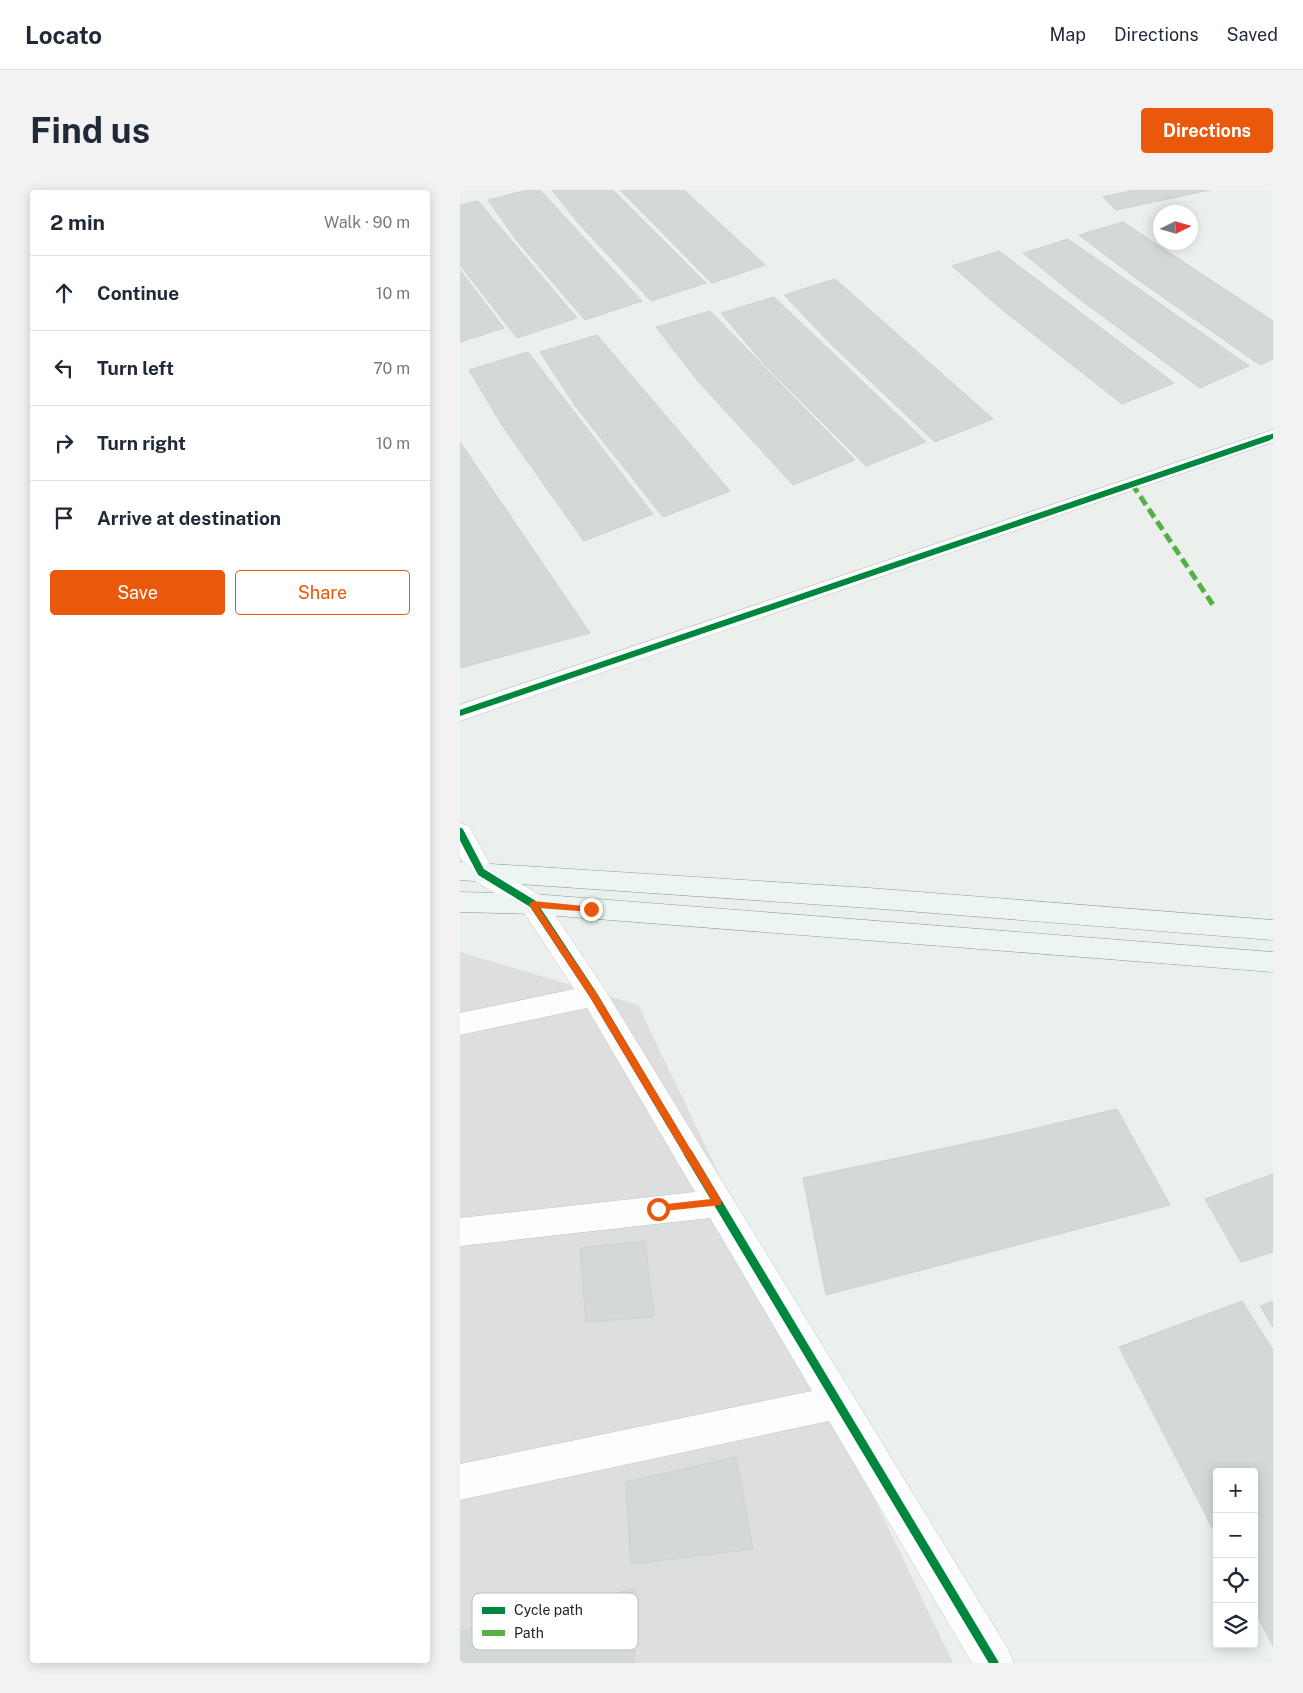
<!DOCTYPE html>
<meta charset="utf-8">
<style>
:root{--surface:#fff;--page:#f2f2f3;--text:#1f2937;--muted:#747a83;--line:#e0e1e3;--accent:#ea580c}
body{margin:0;font-family:"Public Sans",sans-serif;background:var(--page);color:var(--text)}
.controls{position:absolute;right:15px;bottom:15px;display:grid;overflow:hidden;border-radius:5px;box-shadow:0 2px 12px #0003}
.controls button{width:45px;height:45px;display:grid;place-items:center;padding:0;border:0;border-bottom:1px solid var(--line);background:var(--surface);color:var(--text);font:25px sans-serif}
.compass{position:absolute;left:693px;top:15px;width:45px;height:45px;border-radius:50%;background:var(--surface);box-shadow:0 2px 12px #0003;rotate:85deg}
.stop{position:absolute;width:15px;height:15px;margin:-11px;border:4px solid #ea580c;border-radius:50%;background:#fff}
.stop.end{background:#ea580c;border-color:#fff;box-shadow:0 1px 5px #0008}
.list{margin:0;padding:0;list-style:none}
h2{display:flex;justify-content:space-between;align-items:center;height:65px;margin:0;padding:0 20px;font-size:21px}
h2 small{font-size:16px;font-weight:400;color:var(--muted)}
.list li{display:grid;grid-template-columns:32px 1fr auto;gap:15px;align-items:center;box-sizing:border-box;height:75px;padding:0 20px;border-top:1px solid var(--line)}
.list b{display:block;font-size:19px;white-space:nowrap}
.list em{font-size:16px;font-style:normal;color:var(--muted)}
.actions{display:flex;gap:10px;padding:15px 20px}
.actions a{flex:1;padding:11px 0;border:1px solid var(--accent);border-radius:5px;text-align:center;font-size:18px;color:var(--accent)}
.actions .main{background:var(--accent);color:#fff}
.icon{flex:none;width:28px;height:28px;fill:none;stroke:currentColor;stroke-width:2;stroke-linecap:round;stroke-linejoin:round}
.map{position:relative;flex:none;width:813px;height:1473px;overflow:hidden;border-radius:5px}
header{display:flex;align-items:center;gap:30px;box-sizing:border-box;height:70px;padding:0 25px;background:var(--surface);border-bottom:1px solid var(--line)}
header strong{font-size:24px}
nav{display:flex;gap:28px;margin-inline-start:auto;font-size:18px}
.intro{display:flex;align-items:center;justify-content:space-between;box-sizing:border-box;height:120px;padding:0 30px}
h1{margin:0;font-size:35px}
.button{padding:12px 22px;border-radius:5px;background:var(--accent);color:#fff;font-size:18px;font-weight:700}
main{display:flex;gap:30px;padding:0 30px}
aside{flex:1;background:var(--surface);border-radius:5px;box-shadow:0 2px 12px #0003}
.map>svg:first-child{display:block}
</style>
<header>
<strong>Locato</strong>
<nav><a>Map</a><a>Directions</a><a>Saved</a></nav>
</header>
<div class="intro"><h1>Find us</h1><a class="button">Directions</a></div>
<main>
<aside>
<h2>2 min<small>Walk · 90 m</small></h2>
<ul class="list">
<li><svg class="icon" aria-label="ahead" viewBox="0 0 24 24"><path d="M12 20V5M6 11l6-6 6 6"/></svg><div><b>Continue</b></div><em>10 m</em></li>
<li><svg class="icon" aria-label="left" viewBox="0 0 24 24"><path d="M17 20v-9H6M10 6l-5 5 5 5"/></svg><div><b>Turn left</b></div><em>70 m</em></li>
<li><svg class="icon" aria-label="right" viewBox="0 0 24 24"><path d="M7 20v-9h11M14 6l5 5-5 5"/></svg><div><b>Turn right</b></div><em>10 m</em></li>
<li><svg class="icon" aria-label="arrive" viewBox="0 0 24 24"><path d="M6 21V4h12l-3 4 3 4H6"/></svg><div><b>Arrive at destination</b></div></li>
</ul>
<div class="actions"><a class="main">Save</a><a>Share</a></div>
</aside>
<div class="map">
<svg width="813" height="1473" viewBox="0 0 813 1473">
<rect width="100%" height="100%" fill="#ebf0ed"/>
<!-- residential -->
<path fill="#dcdfdd" d="M0 762 178 815 493 1473H0Z"/>
<!-- building -->
<g fill="#d4d9d5" stroke="#ccd3ce">
<path d="M67 0H80L182 111 125 130 57 51 28 10Z"/>
<path d="M92 0H153L246 93 191 111 119 34Z"/>
<path d="M160 0H224L305 75 252 93Z"/>
<path d="M674 0H750L656 20 643 7Z"/>
<path d="M18 11 117 128 57 148 0 75V15Z"/>
<path d="M663 32 813 131V169L800 175 677 89 619 45Z"/>
<path d="M608 49 789 176 740 198 618 108 563 63Z"/>
<path d="M539 61 714 193 662 214 545 122 492 76Z"/>
<path d="M0 80 44 138 0 152Z"/>
<path d="M375 89 533 229 475 252 371 154 324 105Z"/>
<path d="M314 107 466 252 406 276 305 175 261 123Z"/>
<path d="M250 121 395 270 333 295 237 190 196 137Z"/>
<path d="M137 145 270 301 203 327 116 217 80 162Z"/>
<path d="M68 162 193 324 124 351 43 237 9 180Z"/>
<path d="M0 252 130 443 0 478Z"/>
<path d="M657 919 710 1015 366 1105 343 988 560 942Z"/>
<path d="M813 984V1062L781 1072 745 1009Z"/>
<path d="M185 1051 194 1127 126 1132 120 1058Z"/>
<path d="M782 1111 813 1160V1456L794 1420V1282H757V1347L659 1157Z"/>
<path d="M813 1111V1137L800 1116Z"/>
<path d="M276 1267 293 1359 171 1374 166 1292Z"/>
<path d="M176 1398 174 1473H0V1442Z"/>
</g>
<g fill="none" stroke-linecap="round" stroke-linejoin="round">
<!-- minor casing -->
<g stroke="#c3c6c4" stroke-width="1">
<g id="minor">
<path d="M813 240V252L0 531V515Z"/>
<path d="M0 633 9 636 31 676 83 707 144 798 548 1459 554 1473H512L369 1231 0 1310V1274L352 1201 250 1028 0 1056V1028L235 1002 127 818 0 845V823L114 799 63 721 12 689 0 667Z"/>
</g>
</g>
<!-- secondary casing -->
<g stroke="#819c96" stroke-width="1">
<g id="secondary">
<path d="M0 672 409 698 813 730V750L409 718 0 690Z"/>
<path d="M0 702 73 704 813 762V782L73 724 0 722Z"/>
</g>
</g>
<!-- minor -->
<use href="#minor" fill="#fcfdfc" fill-rule="evenodd"/>
<!-- secondary -->
<use href="#secondary" fill="#edf5f3" fill-rule="evenodd"/>
<!-- quiet -->
<path stroke="#55b145" stroke-width="5" stroke-dasharray="10 5" stroke-linecap="butt" d="M672 294 753 415"/>
<!-- cycleway-far3 casing -->
<g stroke="#fff" stroke-width="7">
<path id="cycleway-far3" d="M805 249 813 246"/>
</g>
<!-- cycleway-far2 casing -->
<g stroke="#fff" stroke-width="9">
<path id="cycleway-far2" d="M0 523 808 248"/>
</g>
<!-- cycleway-far1 casing -->
<g stroke="#fff" stroke-width="11">
<path id="cycleway-far1" d="M0 642 21 682 73 714 134 806 229 965"/>
</g>
<!-- cycleway casing -->
<g stroke="#fff" stroke-width="12">
<path id="cycleway" d="M228 963 534 1473"/>
</g>
<!-- cycleway-far3 -->
<use href="#cycleway-far3" stroke="#00873e" stroke-width="5"/>
<!-- cycleway-far2 -->
<use href="#cycleway-far2" stroke="#00873e" stroke-width="6"/>
<!-- cycleway-far1 -->
<use href="#cycleway-far1" stroke="#00873e" stroke-width="8"/>
<!-- cycleway -->
<use href="#cycleway" stroke="#00873e" stroke-width="9"/>
</g>
<!-- route -->
<path fill="#ea580c" d="M73 711 134 717V721L131 722 79 718 137 804 261 1010V1015L195 1022 194 1019 198 1015 251 1009 131 809 70 716 69 714Z"/>
<!-- legend -->
<rect x="12" y="1403" width="166" height="57" rx="8" fill="#fff" stroke="#bdbdbd" stroke-width="1"/>
<rect x="22" y="1417" width="23" height="7" fill="#00873e"/>
<rect x="22" y="1440" width="23" height="6" fill="#55b145"/>
<g font-size="14" fill="#222">
<text x="54" y="1425">Cycle path</text>
<text x="54" y="1448">Path</text>
</g>
</svg>
<div class="controls">
<button>+</button>
<button>−</button>
<button><svg class="icon" aria-label="locate" viewBox="0 0 24 24"><circle cx="12" cy="12" r="6"/><path d="M12 2v4M12 18v4M2 12h4M18 12h4"/></svg></button>
<button><svg class="icon" aria-label="layers" viewBox="0 0 24 24"><path d="M12 4l9 5-9 5-9-5zM3 14l9 5 9-5"/></svg></button>
</div>
<svg class="compass" viewBox="-18 -18 36 36"><path d="M0-13l5 13h-10z" fill="#e53935"/><path d="M0 13l5-13h-10z" fill="#747a83"/></svg>
<div class="stop" style="left:198px;top:1019px"></div>
<div class="stop end" style="left:131px;top:719px"></div>
</div>
</main>
